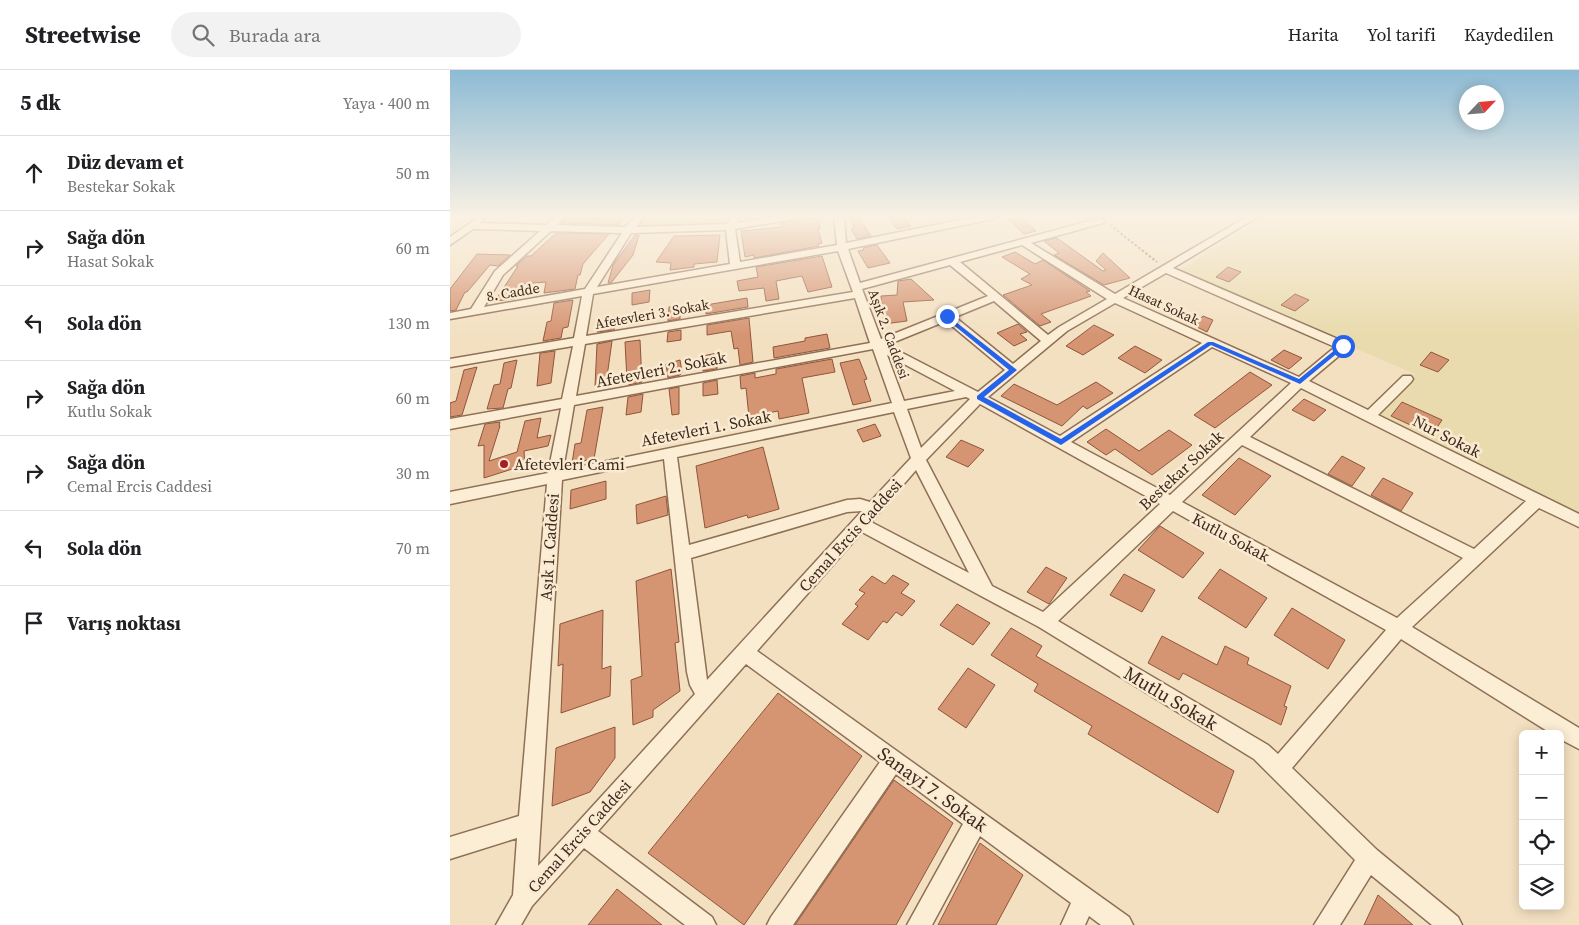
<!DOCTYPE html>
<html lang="tr">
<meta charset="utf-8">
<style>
:root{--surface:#fff;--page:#f2f2f2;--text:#202124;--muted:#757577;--line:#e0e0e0}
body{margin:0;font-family:"Source Serif 4",serif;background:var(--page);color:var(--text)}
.controls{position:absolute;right:15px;bottom:15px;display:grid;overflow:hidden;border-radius:8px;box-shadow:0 2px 12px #0003}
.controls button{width:45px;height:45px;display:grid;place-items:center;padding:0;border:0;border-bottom:1px solid var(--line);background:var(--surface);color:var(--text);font:25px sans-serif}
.compass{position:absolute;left:1009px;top:15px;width:45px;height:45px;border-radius:50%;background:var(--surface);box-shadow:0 2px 12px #0003;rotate:64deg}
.stop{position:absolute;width:15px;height:15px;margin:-11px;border:4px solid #2563eb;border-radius:50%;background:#fff}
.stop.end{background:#2563eb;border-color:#fff;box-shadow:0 1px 5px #0008}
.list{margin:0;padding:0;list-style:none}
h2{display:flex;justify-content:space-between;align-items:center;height:65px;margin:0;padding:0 20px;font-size:21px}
h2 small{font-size:16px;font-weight:400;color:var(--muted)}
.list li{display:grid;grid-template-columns:32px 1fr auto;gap:15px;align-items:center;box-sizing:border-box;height:75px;padding:0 20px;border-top:1px solid var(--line)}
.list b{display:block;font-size:19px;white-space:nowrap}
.list p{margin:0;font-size:16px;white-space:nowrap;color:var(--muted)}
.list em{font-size:16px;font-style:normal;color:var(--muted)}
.icon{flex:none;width:28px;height:28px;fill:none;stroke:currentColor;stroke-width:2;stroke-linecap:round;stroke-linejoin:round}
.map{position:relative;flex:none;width:1129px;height:855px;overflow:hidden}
header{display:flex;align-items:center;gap:30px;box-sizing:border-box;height:70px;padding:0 25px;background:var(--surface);border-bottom:1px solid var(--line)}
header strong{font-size:24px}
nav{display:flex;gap:28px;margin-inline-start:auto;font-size:18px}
.search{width:350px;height:45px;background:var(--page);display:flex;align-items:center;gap:12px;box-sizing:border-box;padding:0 18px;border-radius:28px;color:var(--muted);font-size:19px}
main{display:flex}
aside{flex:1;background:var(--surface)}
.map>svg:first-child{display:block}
</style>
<header>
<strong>Streetwise</strong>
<div class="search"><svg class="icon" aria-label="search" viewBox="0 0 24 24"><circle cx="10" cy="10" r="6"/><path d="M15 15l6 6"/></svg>Burada ara</div>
<nav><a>Harita</a><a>Yol tarifi</a><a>Kaydedilen</a></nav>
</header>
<main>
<aside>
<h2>5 dk<small>Yaya · 400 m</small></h2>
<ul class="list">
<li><svg class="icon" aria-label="ahead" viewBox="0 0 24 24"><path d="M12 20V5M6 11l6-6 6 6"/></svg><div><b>Düz devam et</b><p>Bestekar Sokak</p></div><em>50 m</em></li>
<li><svg class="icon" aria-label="right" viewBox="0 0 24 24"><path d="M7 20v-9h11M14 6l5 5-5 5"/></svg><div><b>Sağa dön</b><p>Hasat Sokak</p></div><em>60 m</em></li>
<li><svg class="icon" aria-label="left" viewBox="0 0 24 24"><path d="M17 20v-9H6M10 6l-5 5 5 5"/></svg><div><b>Sola dön</b></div><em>130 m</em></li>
<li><svg class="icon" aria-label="right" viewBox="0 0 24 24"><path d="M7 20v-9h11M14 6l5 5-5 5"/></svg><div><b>Sağa dön</b><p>Kutlu Sokak</p></div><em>60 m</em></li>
<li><svg class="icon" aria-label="right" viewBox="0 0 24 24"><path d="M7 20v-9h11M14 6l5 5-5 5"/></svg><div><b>Sağa dön</b><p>Cemal Ercis Caddesi</p></div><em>30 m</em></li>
<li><svg class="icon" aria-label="left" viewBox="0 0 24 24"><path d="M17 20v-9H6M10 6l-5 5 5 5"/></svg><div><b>Sola dön</b></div><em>70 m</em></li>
<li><svg class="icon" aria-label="arrive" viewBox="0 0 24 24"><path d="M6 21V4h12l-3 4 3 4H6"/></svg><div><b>Varış noktası</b></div></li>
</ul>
</aside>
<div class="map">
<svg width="1129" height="855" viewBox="0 0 1129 855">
<rect width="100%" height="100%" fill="#f3e0c1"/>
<!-- farmland -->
<path fill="#e9dbad" d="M817 146H1129V444L928 344 965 304 727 202Z"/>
<!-- green -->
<path fill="#d0d293" d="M195 146H268L260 158 180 162Z"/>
<!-- building -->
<g fill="#d59472" stroke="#905539">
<path d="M118 146H146L176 147 168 155 111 153Z"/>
<path d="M401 146H408L421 166 407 169 401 159 404 158Z"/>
<path d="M438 146H453L461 156 447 159Z"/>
<path d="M369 147 370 159H368L372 173 368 174 369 176 304 188V185L295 187 291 161 332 157 331 153Z"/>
<path d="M571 147 586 161 574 164 558 149Z"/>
<path d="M106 163 159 164 133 194 130 205H128L125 219 94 223 96 212 72 214 65 229 45 231 68 196H66L77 186H81Z"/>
<path d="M185 165H189L183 185 161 213H158L163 195Z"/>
<path d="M270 165 267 192 244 194V197L220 200 221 193 206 192 224 166Z"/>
<path d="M607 168 653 201 656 200 646 191 653 183 680 208 654 215 604 185 609 183 594 171Z"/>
<path d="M427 175 440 193 418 198 408 181 414 180 413 178Z"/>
<path d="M565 182 585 194 593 190 640 221 636 222 641 226 591 244 601 252 590 256 553 225 582 215 571 209 580 204 552 187Z"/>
<path d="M27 184 60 185 48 196 40 195 17 222H15L6 240 0 241V219Z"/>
<path d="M372 186 382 217 358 222 352 206 326 211 329 229 316 231 314 218 289 221 287 211 308 207 306 197Z"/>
<path d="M778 197 791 202 779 212 766 207Z"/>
<path d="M461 209 484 230 453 232 457 251 434 254 431 226 447 225 448 211Z"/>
<path d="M200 220 199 232 182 235V223Z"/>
<path d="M845 224 859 230 845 241 831 235Z"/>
<path d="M297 228 298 237 256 244V235Z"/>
<path d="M123 230 118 257 113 258 111 268 93 271 97 252 101 251 104 233Z"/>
<path d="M230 235V249L218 251 219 237Z"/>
<path d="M753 246 763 250 757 262 743 255Z"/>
<path d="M166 247 164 260 147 262 149 250Z"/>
<path d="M299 248 303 292 290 295 288 278 284 279 281 261 257 265V255Z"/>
<path d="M568 254 577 262 570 264 577 270 564 276 547 263Z"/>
<path d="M644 255 664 265 633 285 616 276Z"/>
<path d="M231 260V270L217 272 218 262Z"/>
<path d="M377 264 380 278 324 288 323 277 355 271V268Z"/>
<path d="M190 270 192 312 179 315V310L177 311 175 272Z"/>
<path d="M162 271 156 314 145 316 147 274Z"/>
<path d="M685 276 712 290 695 303 668 288Z"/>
<path d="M834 280 852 288 839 299 821 290Z"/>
<path d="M105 281 101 313 87 316 90 283Z"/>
<path d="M981 282 999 290 988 302 970 295Z"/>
<path d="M267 283V299L253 301V286Z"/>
<path d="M382 289 385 302 352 308 359 343 329 349 328 341 299 347 296 318 291 319 290 306 305 303V308L326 304V299Z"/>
<path d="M409 289 417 309 414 310 421 331 403 335 390 293Z"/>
<path d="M67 290 61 318 58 319 53 338 37 339 44 315 50 314 54 293Z"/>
<path d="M230 290 232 302 230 305 218 308 216 294Z"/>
<path d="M27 297 12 345 0 347V333L6 331 14 300Z"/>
<path d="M800 302 822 315 765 358 744 345Z"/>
<path d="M267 310 268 324 253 326V313Z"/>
<path d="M646 312 663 323 637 339 633 336 612 356 551 326 564 314 607 335Z"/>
<path d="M229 317V344L222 345 219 319Z"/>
<path d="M193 324 191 342 176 345 178 327Z"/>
<path d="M854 329 876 340 864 351 842 340Z"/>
<path d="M952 332 992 350 982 365 941 346Z"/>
<path d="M153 337 144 389 122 393 125 374 131 373 137 340Z"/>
<path d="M91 348 87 368 101 365 98 376 74 381 75 395 34 408V375L28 376 35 354 50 352 49 356H50L39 391 67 382 75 351Z"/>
<path d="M425 354 431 366 413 372 407 360Z"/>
<path d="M656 359 689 381 719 360 742 375 702 405 665 379 656 385 637 372Z"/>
<path d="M511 370 534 380 518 397 496 387Z"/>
<path d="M313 377 329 439 298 448 297 445 255 458 246 396Z"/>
<path d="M892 386 915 398 902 416 878 404Z"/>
<path d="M789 388 821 406 785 445 752 425Z"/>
<path d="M933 408 963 423 951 441 921 425Z"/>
<path d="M156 411V429L120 439 121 420Z"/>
<path d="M216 426 218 445 187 454 186 435Z"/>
<path d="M710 456 754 483 733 508 688 480Z"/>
<path d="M596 497 617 508 599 534 577 522Z"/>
<path d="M221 499 229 572 225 573 230 621 203 640V647L183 655 181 610 192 606 186 511Z"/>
<path d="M770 499 817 528 796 558 748 528Z"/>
<path d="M674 504 705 520 692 542 660 525Z"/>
<path d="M443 505 459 514 451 523 465 531 452 546 446 542 437 553 433 551 418 570 392 554 408 536 405 534 415 523 409 520 422 506 435 514Z"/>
<path d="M507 534 540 553 523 575 490 555Z"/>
<path d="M842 538 895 570 878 599 824 565Z"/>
<path d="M153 540 152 599 161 596 160 626 111 643 113 594 108 596 110 554Z"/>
<path d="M561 558 592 576 586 586 784 701 768 743 638 664 642 656 584 621 588 614 541 585Z"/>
<path d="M712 566 767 595 775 576 799 588 797 594 841 616 834 636 837 637 831 655 733 603 729 610 698 593Z"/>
<path d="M518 598 545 615 516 658 488 639Z"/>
<path d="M328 623 412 686 294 855 198 783Z"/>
<path d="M165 657V688L140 722 102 736 106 678Z"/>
<path d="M444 710 503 753 446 855H345Z"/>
<path d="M530 773 573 805 546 855H488Z"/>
<path d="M167 819 212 855H138Z"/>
<path d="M928 825 963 855H914Z"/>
</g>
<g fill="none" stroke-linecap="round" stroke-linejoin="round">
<!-- minor casing -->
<g stroke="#8e7056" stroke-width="3">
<path id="minor" d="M106 146H116L107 155 175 157 186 146H195L186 157 277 154 281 148 284 147 289 150 287 153 327 146H348L344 149 285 159 290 192 387 175 384 146H394L396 173 529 146H547L543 149 398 179 410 213 650 148 655 151 653 153 581 173 665 224 798 146H809L723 198 897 273 899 276 897 279 859 311 918 340 953 306H961L963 309 961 312 928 345 1129 444V457L1089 438 962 557 1129 658V679L1110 669V664H1102L951 569 842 698 927 780 1008 847 1012 855H982L921 805 890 855H864L905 790 804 689 589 557 412 462 307 581 679 847 683 855H651L639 846 635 855H611L621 833 530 766 482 855H457L513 754 446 704 343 855H317L321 847 430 692 296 594 148 761 262 847 266 855H235L134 778 82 836 71 855H46L63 825 67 768 0 789V767L69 746 97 414 0 434V422L98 403 111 338 0 359V349L112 329 123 276 0 297V289L124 268 132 226 0 249V243L21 239 45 201 90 161 23 159 0 175V167L29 147 34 150 30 153 96 155ZM276 160 280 194 147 217 181 163ZM101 161 172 163 135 219 34 237 53 205ZM572 175 657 229 609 257 598 265 510 192ZM388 181 403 222 136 266 143 224ZM500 195 538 226 431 269 412 219ZM716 203 885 277 849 307 673 228ZM405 228 420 273 126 326 135 274ZM544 231 591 271 563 294 505 247ZM665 233 752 273 610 366 538 327 617 261ZM496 251 555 300 528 322 437 275ZM762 277 841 313 720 425 621 372ZM423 279 442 333 113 400 124 335ZM437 285 505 321 454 331ZM851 318 1076 431 1024 479 800 367ZM516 327 520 329 471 378 457 339ZM530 334 710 434 593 542 542 516 476 390ZM444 342 461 388 420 432 410 429 397 430 239 475 227 387ZM792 375 1013 488 947 548 732 432ZM214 389 237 602 240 615 245 624 88 796 112 410ZM466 400 519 503 421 452ZM412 441 257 610 241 488 397 442ZM723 441 936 560 828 684 818 675 608 551Z"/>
</g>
<!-- path -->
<path stroke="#8e7056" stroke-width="2" stroke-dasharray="2.5 2" stroke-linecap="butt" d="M660 155 707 192"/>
<!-- minor -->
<use href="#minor" fill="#fceed5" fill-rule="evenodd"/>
</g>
<!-- sky -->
<linearGradient id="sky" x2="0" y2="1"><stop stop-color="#8dbbd5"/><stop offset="0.55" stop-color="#faf1e3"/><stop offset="1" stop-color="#faf1e3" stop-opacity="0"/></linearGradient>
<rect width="1129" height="266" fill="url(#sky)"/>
<!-- route -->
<path fill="#2563eb" d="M497 245 567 300 534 327 611 369 758 272H763L849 309 891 275 896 276 850 314 761 275 611 375 527 329V326L559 300 495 248Z"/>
<!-- markers -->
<circle fill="#a41f2b" stroke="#f9ead1" stroke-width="2" cx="54" cy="394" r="5"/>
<g text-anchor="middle" stroke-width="5" stroke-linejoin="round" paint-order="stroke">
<!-- far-street labels -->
<g font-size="14" fill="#3c291c" stroke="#f9ead1">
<text transform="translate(63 222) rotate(-10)" y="5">8. Cadde</text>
<text transform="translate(714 235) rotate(25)" y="5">Hasat Sokak</text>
<text transform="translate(202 244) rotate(-10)" y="5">Afetevleri 3. Sokak</text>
<text transform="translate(439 264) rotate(70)" y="5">Aşık 2. Caddesi</text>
</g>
<!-- street labels -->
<g font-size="16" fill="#3c291c" stroke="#f9ead1">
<text transform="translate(211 299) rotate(-11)" y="6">Afetevleri 2. Sokak</text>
<text transform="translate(256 358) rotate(-11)" y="6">Afetevleri 1. Sokak</text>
<text transform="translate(997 366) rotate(27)" y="6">Nur Sokak</text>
<text transform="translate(731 400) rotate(-43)" y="6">Bestekar Sokak</text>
<text transform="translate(400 465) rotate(-48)" y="6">Cemal Ercis Caddesi</text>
<text transform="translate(781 467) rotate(28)" y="6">Kutlu Sokak</text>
<text transform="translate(99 477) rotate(-86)" y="6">Aşık 1. Caddesi</text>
<text transform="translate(129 766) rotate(-48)" y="6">Cemal Ercis Caddesi</text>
</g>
<!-- poi labels -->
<g font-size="16" fill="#3c291c" stroke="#f9ead1" text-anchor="start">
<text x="64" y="400">Afetevleri Cami</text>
</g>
<!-- near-street labels -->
<g font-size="19" fill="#3c291c" stroke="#f9ead1">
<text transform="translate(721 628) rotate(31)" y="7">Mutlu Sokak</text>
<text transform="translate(483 719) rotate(36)" y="7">Sanayi 7. Sokak</text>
</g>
</g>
</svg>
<div class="controls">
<button>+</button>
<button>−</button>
<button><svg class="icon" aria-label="locate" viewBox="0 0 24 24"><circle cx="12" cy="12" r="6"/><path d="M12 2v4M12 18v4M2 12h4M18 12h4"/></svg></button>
<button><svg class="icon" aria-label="layers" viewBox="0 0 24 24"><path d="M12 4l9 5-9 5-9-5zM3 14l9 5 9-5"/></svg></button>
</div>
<svg class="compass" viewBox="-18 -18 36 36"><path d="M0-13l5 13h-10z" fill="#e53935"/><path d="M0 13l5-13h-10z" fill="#757577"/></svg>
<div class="stop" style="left:893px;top:276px"></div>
<div class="stop end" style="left:497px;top:246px"></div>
</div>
</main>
